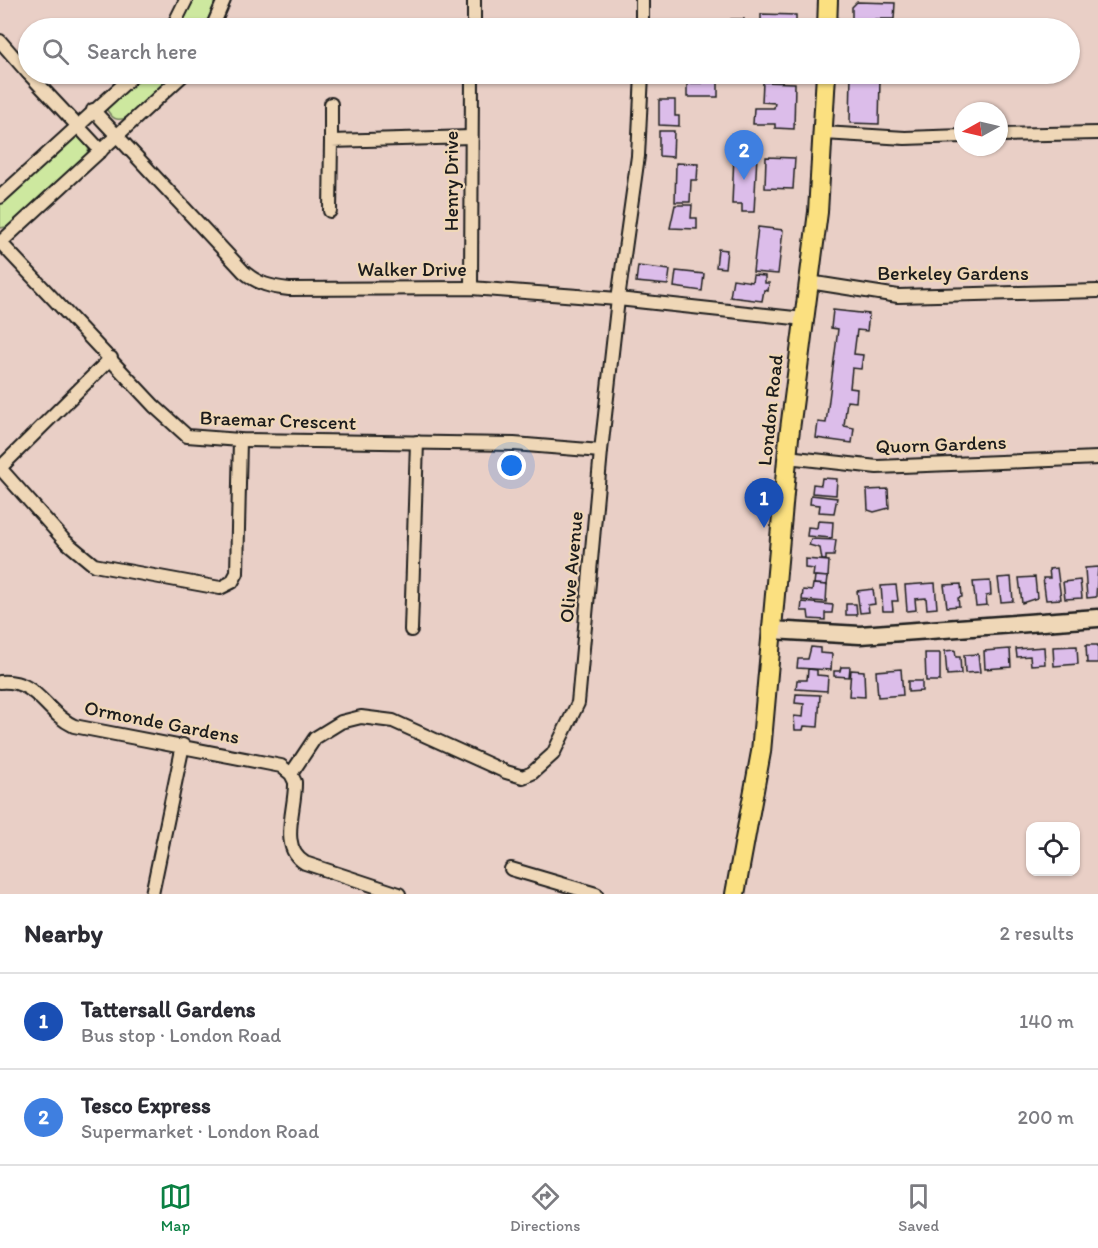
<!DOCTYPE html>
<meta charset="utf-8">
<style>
:root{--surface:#fff;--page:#f7f7f7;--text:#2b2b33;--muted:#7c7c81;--line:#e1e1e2;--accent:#0b8043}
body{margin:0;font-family:Itim,sans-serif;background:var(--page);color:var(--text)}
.controls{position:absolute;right:18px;bottom:18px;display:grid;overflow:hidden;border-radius:12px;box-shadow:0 2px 4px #0004}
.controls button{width:54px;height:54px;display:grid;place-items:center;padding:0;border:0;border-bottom:2px solid var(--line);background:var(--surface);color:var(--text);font:30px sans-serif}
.compass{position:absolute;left:954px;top:102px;width:54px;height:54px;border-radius:50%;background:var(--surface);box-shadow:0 2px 4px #0004;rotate:262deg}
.you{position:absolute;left:512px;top:466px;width:21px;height:21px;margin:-15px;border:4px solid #fff;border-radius:50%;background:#1a73e8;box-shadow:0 0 0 9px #1a73e833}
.badge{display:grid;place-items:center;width:39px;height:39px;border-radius:50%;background:var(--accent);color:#fff;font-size:20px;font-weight:700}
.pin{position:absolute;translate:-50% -50px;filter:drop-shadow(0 2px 3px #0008)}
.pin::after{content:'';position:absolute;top:32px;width:21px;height:18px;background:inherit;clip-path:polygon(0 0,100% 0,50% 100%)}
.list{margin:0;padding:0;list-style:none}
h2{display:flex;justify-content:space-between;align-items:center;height:78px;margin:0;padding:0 24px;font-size:26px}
h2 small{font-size:20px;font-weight:400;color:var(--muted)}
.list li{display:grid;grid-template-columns:39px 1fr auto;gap:18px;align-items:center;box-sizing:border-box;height:96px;padding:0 24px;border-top:2px solid var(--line)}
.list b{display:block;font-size:22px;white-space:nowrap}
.list p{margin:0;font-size:20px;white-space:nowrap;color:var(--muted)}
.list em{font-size:20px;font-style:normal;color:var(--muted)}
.icon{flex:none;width:33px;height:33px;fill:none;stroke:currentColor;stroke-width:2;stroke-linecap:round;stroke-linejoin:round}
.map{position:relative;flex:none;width:1098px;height:894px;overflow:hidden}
.search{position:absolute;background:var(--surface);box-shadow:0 2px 4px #0004;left:18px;right:18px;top:18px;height:66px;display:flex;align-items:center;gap:15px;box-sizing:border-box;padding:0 21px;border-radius:33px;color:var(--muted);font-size:22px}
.sheet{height:270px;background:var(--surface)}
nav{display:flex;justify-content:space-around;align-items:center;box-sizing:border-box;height:84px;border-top:2px solid var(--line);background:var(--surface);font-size:16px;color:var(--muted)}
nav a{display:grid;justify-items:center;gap:3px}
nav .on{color:var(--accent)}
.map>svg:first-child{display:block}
</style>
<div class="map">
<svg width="1098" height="894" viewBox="0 0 1098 894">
<rect width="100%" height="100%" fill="#e9cfc6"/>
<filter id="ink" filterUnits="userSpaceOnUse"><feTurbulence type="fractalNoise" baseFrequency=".0167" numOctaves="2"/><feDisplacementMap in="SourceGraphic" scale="12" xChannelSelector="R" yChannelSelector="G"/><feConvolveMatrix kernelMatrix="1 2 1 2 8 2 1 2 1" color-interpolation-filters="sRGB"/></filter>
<g filter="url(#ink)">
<!-- green -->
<g fill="#cde89f" stroke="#74825e" stroke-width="1.5">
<path d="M189 0H216L204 28H177Z"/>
<path d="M140 74H175L126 118C116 121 113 119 107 110L108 102Z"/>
<path d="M80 136 89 148 86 156 11 226 0 228V202L72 137Z"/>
</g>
<!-- building -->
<g fill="#dcbdea" stroke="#1c1c1c" stroke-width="1.5">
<path d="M857 2 895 3 894 19H875L874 28H852V7Z"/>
<path d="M761 14 796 15V28L761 25Z"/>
<rect x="731" y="19" width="13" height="9"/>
<path d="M702 74H718V97H687V83H702Z"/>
<rect x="731" y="74" width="17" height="7"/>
<path d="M851 74H873V77L880 78 879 124 850 123Z"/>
<path d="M763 82 795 83 794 129 775 128V124H753L754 108H774L775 103 762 102Z"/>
<path d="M659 100H675V116H679V126L659 125Z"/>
<path d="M659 131H674L673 157 659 156Z"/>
<path d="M734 154 757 155 754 212H742V204H732Z"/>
<path d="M766 157 795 158 793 189 765 188Z"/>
<path d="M676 163 698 164 697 180H691L690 202H675Z"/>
<path d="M675 205H692L691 218H697V229L670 228Z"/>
<path d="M758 227 783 230 778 274 753 272Z"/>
<path d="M718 249 727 250 725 268 716 267Z"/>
<path d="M638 266 670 270 668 285 636 282Z"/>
<path d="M676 271 704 274 702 291 674 287Z"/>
<path d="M753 275 765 276V283H769L768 291 764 290 762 301 730 297 733 279 752 282Z"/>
<path d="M833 310 869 314 867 331 857 330 854 354 863 355 861 369 852 368 850 388 857 389 856 402 847 401 844 426 854 428 852 443 816 438 818 422 826 423 838 329 831 328Z"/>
<path d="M822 478 837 479 836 495 812 493 813 484 821 485Z"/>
<path d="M888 489 889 508 874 512 868 510 867 490Z"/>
<path d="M811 495 837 498 834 513 819 512 820 505 810 504Z"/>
<path d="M818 521 833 522 832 538 807 536 808 527 817 528Z"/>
<path d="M811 539 836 540 834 556H826V560H822L820 548 809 545Z"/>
<path d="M805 559 829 561 828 577 813 576 814 569 805 568Z"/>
<path d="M1098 567 1096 597 1087 598 1085 568Z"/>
<path d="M1057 568 1061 599 1046 600 1043 578H1050L1049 569Z"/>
<path d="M815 576 828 577 827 585 814 584Z"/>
<path d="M1011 577 1013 601 1001 602 998 578Z"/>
<path d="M1035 577 1037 598 1022 603 1019 578Z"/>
<path d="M1080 580 1082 598 1065 599 1063 582Z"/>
<path d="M990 581 991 595 986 596 987 605 976 606 973 582Z"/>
<path d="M935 583 937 608 927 609 926 598 915 599 916 610 907 611 905 585Z"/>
<path d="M813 584 827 585 826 602 802 600 803 590 812 591Z"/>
<path d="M961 584 962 597 958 598 959 606 947 607 944 585Z"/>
<path d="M896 585 898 601H892L893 611H883L881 586Z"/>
<path d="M873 589 875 604 868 605 869 612 860 613 857 591Z"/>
<path d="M802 602 833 605 832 613H825V620L809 619 808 611H801Z"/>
<path d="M846 604H856L857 615H846Z"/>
<path d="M1086 645H1098V663H1087Z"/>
<path d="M1077 646 1078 664 1054 666 1053 647Z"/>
<path d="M811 647 820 648V653L832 654 831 670 797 668 798 659H808Z"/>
<path d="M1044 647 1045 664 1031 665 1030 656 1017 657 1016 649Z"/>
<path d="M1010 649 1011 667 985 669 984 651Z"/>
<path d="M955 650 956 657H960L961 674 947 675 945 651Z"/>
<path d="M925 653H940V681H926Z"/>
<path d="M978 654 980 672 965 673 964 655Z"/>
<path d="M841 667H850L849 677 834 676V671H840Z"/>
<path d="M808 669 817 670V675L828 676 827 691 796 689 797 680H807Z"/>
<path d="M901 669 903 695 878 697 876 671Z"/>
<path d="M851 670 864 671 865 697 849 696Z"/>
<path d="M908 681H922V691L908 692Z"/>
<path d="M796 694 820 695 818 727 804 726 803 730H795L794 716 803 717 804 704 795 703Z"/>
</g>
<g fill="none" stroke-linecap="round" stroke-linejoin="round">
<!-- street casing -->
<g stroke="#1c1c1c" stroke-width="16">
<g id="street">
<path d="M172 28 186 0"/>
<path d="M212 28 224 0"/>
<path d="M474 28V0"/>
<path d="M642 28V0"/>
<path d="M0 41 28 73"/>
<path d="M29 74 101 151"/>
<path d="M93 110 244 272C258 284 271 287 289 289L471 288 618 299 804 319"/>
<path d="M824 133 905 138 963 136"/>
<path d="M999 135 1098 133"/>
<path d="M331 141V104"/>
<path d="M0 197 135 74"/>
<path d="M330 211 331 141 471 137"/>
<path d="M0 242 154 406 187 436 240 440 514 444 601 451"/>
<path d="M0 243 184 74"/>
<path d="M809 282 898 296 1098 291"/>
<path d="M471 288 472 74"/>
<path d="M787 457 877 467 1098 458"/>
<path d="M0 468 65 541 94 565 220 588 232 582 237 573 240 440"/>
<path d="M0 468 111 358"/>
<path d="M411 630 417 442"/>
<path d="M0 682C38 679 44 712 74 726L281 766 291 774 295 782C296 809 278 847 305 863L399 894"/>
<path d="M291 774 315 738 341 722 361 717 393 721 506 772 523 777 532 773 553 754 578 703 601 451 618 299 638 156 642 74"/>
<path d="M511 869 596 894"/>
<path d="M152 894 183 745"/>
</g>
</g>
<!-- secondary casing -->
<g stroke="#1c1c1c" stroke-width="21">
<path id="secondary" d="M771 630 860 635 1098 618"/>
</g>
<!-- primary casing -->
<g stroke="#1c1c1c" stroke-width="22">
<g id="primary">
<path d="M827 28 828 0"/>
<path d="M735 894 761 752 789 437 818 212 826 74"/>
</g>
</g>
<!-- street -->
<use href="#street" stroke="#efd7b7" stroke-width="12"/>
<!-- secondary -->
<use href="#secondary" stroke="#efd7b7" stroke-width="16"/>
<!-- primary -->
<use href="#primary" stroke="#fbe080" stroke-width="18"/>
</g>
</g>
<g text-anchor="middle" stroke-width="4.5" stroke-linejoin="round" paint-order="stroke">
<!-- street labels -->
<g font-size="20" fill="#1c1c1c" stroke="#efd7b7">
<text transform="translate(451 181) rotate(-90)" y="7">Henry Drive</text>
<text x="412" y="276">Walker Drive</text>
<text x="953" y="280">Berkeley Gardens</text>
<text transform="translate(770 410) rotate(-84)" y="7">London Road</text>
<text transform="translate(278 420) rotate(2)" y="7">Braemar Crescent</text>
<text transform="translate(941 444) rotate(-2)" y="7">Quorn Gardens</text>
<text transform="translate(571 567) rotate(-85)" y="7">Olive Avenue</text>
<text transform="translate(162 722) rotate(11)" y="7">Ormonde Gardens</text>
</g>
</g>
</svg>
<div class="controls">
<button><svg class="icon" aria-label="locate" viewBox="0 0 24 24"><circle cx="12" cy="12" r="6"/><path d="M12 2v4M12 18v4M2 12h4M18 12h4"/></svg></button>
</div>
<svg class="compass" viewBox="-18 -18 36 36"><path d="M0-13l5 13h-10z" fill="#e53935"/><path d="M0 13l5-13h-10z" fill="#7c7c81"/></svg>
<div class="you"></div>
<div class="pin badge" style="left:764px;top:528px;background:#1a4fb4">1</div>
<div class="pin badge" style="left:744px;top:180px;background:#3f7fe0">2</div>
<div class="search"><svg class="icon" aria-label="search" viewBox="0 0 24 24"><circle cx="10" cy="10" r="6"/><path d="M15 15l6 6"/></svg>Search here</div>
</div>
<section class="sheet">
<h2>Nearby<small>2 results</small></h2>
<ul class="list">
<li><span class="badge" style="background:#1a4fb4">1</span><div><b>Tattersall Gardens</b><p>Bus stop · London Road</p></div><em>140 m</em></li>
<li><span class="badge" style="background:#3f7fe0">2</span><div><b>Tesco Express</b><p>Supermarket · London Road</p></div><em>200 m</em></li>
</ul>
</section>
<nav>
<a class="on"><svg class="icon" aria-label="map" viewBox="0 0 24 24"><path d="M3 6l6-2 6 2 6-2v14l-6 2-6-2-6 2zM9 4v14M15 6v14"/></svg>Map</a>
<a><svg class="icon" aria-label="directions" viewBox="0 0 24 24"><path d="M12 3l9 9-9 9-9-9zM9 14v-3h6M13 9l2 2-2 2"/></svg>Directions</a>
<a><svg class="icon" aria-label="saved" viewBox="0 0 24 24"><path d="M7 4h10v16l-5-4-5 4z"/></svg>Saved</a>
</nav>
